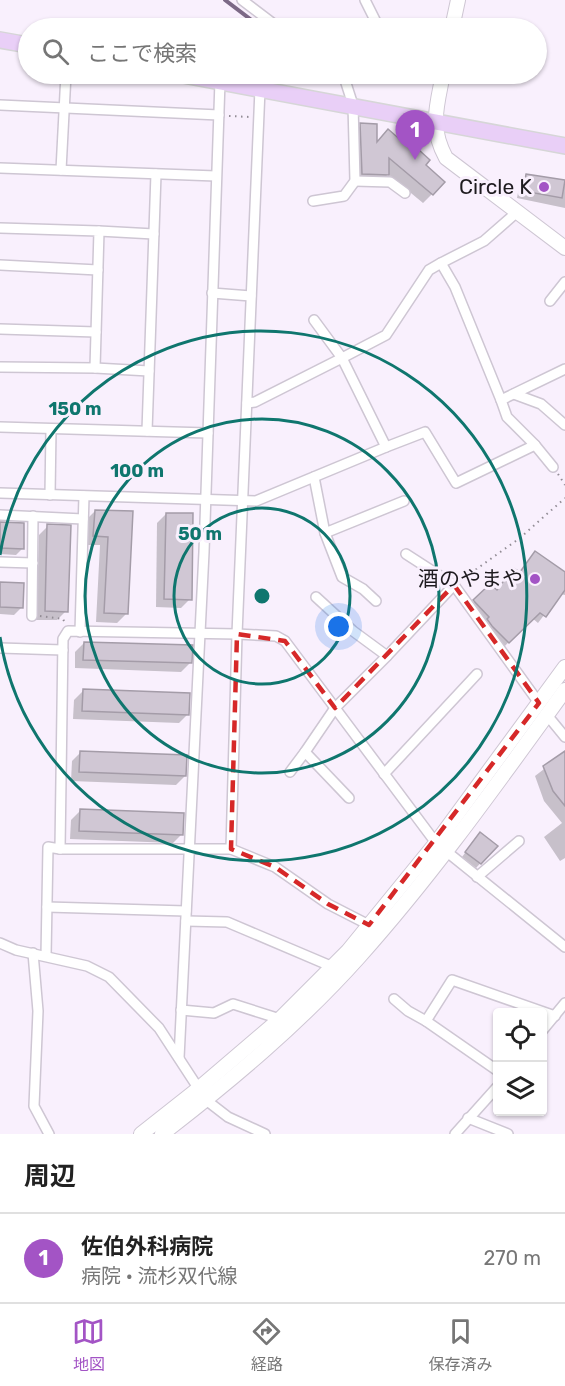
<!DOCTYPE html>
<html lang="ja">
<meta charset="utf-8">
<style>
:root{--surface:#fff;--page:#f2f2f2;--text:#222;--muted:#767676;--line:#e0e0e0;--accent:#a354c5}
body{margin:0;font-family:Rubik,"Noto Sans JP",sans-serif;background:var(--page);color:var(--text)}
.controls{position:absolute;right:18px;bottom:18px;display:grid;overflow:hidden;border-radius:6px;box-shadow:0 2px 4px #0004}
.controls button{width:54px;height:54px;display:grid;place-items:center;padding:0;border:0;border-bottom:2px solid var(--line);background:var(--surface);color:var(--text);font:30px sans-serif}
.you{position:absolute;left:339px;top:627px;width:21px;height:21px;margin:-15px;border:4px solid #fff;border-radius:50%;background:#1a73e8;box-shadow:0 0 0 9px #1a73e833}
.badge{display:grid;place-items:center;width:39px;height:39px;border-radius:50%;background:var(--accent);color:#fff;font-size:20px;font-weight:700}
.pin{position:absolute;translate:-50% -50px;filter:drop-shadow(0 2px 3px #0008)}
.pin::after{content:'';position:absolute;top:32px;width:21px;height:18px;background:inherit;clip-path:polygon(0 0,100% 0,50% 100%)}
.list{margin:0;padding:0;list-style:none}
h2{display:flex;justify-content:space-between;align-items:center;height:78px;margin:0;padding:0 24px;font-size:26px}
h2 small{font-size:20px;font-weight:400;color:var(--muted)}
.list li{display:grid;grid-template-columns:39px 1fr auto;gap:18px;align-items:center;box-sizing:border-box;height:90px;padding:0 24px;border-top:2px solid var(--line)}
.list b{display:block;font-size:22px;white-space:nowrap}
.list p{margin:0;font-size:20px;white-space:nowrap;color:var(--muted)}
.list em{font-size:20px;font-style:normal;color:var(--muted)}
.icon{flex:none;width:33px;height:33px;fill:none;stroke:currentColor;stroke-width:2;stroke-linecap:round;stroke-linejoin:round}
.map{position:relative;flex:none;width:565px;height:1134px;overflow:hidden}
.search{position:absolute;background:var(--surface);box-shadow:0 2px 4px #0004;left:18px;right:18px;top:18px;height:66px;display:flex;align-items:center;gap:15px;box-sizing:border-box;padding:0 21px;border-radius:33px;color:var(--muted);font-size:22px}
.sheet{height:168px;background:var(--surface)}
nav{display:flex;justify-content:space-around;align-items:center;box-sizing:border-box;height:84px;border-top:2px solid var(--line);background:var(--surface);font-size:16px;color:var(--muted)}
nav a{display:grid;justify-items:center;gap:3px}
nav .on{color:var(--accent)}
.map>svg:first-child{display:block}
</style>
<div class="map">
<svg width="565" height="1134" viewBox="0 0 565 1134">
<rect width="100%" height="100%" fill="#f9f0fd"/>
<!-- shadow -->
<g fill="#0003">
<path d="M361 125 376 144 432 194 423 203 388 174 379 184 353 183 352 134Z"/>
<path d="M527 175 565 181V208L517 198 520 182Z"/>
<path d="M95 511 131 513 126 614 117 623 96 622 100 545H85L86 520Z"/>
<path d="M166 514 190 599 181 608 156 607 157 523Z"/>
<path d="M0 524 23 548 16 555 0 554Z"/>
<path d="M48 526 66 611 57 620H36L39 535Z"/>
<path d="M535 553 565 574V595L560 594 538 623 532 618 502 649 468 608 490 586 496 591 513 570 519 573Z"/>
<path d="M0 583 22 607 14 615 0 614Z"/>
<path d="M84 643 190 663 181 672 75 668V652Z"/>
<path d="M83 691 188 714 179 723 73 719 74 700Z"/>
<path d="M81 752 185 776 176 785 71 781 72 761Z"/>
<path d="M565 753V858L560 861 544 837 562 823 544 801 535 776Z"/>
<path d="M80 811 182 834 173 843 70 839 71 820Z"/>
<path d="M476 838 496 846 476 868 462 857Z"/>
<path d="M542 1074 547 1078 542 1083Z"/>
</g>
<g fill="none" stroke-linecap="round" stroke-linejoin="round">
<!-- stream -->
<path stroke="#7c6986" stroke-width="4" d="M225 0 262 28"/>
</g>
<!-- building -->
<g fill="#d0c7d4" stroke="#a49ca8" stroke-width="1.5">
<path d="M360 123 377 124V142L388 129 404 143 407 139 430 160 426 165 445 182 433 195 389 158V175L362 174Z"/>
<path d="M526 174 565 180 562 198 523 191Z"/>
<path d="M95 510 133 511 128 614 104 613 108 537 93 536Z"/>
<path d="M166 513H193L192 600 164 599Z"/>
<path d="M0 522 24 523V549L0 548Z"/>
<path d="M47 524 71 525 68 612 45 611Z"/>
<path d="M535 551 565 572V590L546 617 540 613 509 643 492 626 487 619 489 617 473 600 490 584 497 590 513 568 520 572Z"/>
<path d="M0 582 24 583 23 608 0 607Z"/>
<path d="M84 642 193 645 192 663 83 660Z"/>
<path d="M83 689 190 693 189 715 82 711Z"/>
<path d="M80 751 187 755 186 776 79 772Z"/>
<path d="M565 751V806L553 791 543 766Z"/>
<path d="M80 809 184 813 183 835 79 831Z"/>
<path d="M480 832 498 846 481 864 465 852Z"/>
</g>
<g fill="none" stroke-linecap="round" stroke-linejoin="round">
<!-- street casing -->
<g stroke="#cec6d3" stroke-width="12">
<g id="street">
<path d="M242 0 279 28"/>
<path d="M365 0 379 28"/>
<path d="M0 105 219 115"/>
<path d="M0 168 216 176"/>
<path d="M61 170 66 74"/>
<path d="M355 181 390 182 405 193"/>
<path d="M313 201 344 196 355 181 353 105 345 80 337 74"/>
<path d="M0 228 99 231 95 368 0 367"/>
<path d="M99 231 154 234"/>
<path d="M441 263 484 241 517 212"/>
<path d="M0 265 98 270"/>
<path d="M212 293 251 296"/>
<path d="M550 301 565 282"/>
<path d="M314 320 342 358 386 335 429 270 441 263 455 287 501 400 565 369"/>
<path d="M0 329 96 332"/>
<path d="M95 368 149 371"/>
<path d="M514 394 541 404 565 425"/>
<path d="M0 427 208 433"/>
<path d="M147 431 156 174"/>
<path d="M535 445 553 467"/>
<path d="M386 447 425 432 456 483 535 445 507 417 501 400"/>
<path d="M314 477 325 533 404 501"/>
<path d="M0 493 256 501 386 447 342 358 255 402 247 403"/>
<path d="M50 495 51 429"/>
<path d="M0 515 83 519"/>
<path d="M325 533 342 577 363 589 376 601"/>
<path d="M406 554 454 585 539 703"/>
<path d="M0 562 33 563"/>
<path d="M32 616 33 516"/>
<path d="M80 632 84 496"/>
<path d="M0 648 63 650"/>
<path d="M387 656 454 585"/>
<path d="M547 715 565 737"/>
<path d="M305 752 335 708 387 656 353 631 316 597"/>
<path d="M290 772 305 752 349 798"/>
<path d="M384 774 477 674"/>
<path d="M60 849H231L237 634 260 89"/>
<path d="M231 849 275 867 328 904 369 925"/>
<path d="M477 877 519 841"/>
<path d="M47 907 186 911"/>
<path d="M186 921 227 922 333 967"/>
<path d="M0 943 16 950 87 966 109 977 159 1028 206 1100 228 1117 265 1134"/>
<path d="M33 953 38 1011 34 1106 49 1134"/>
<path d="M46 956 48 847 60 849 63 639 68 631 237 634 276 636 285 641 436 843 565 947"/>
<path d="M394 999 408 1011 426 1021 452 980 555 1016"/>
<path d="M181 1010 214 1013 233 1004 280 1019"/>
<path d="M426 1021 498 1071"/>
<path d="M542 1031 565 1003"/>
<path d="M179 1058 204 552 220 81"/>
<path d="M468 1118 508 1134"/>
<path d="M455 1134 498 1086"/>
</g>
</g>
<!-- secondary casing -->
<g stroke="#cec6d3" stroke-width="16">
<g id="secondary">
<path d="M452 28 458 0"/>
<path d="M443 74C437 106 429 127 446 158L565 248"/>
<path d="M141 1134 198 1089 280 1019 348 951 436 843 565 667"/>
<path d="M162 1134C232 1080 300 1023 359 957 434 873 499 781 565 690"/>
</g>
</g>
<!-- primary casing -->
<g stroke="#d6d6d7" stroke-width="18">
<g id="primary">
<path d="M0 40 28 45"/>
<path d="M178 74 565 146"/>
</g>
</g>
<!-- path -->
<g stroke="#928c95" stroke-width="2" stroke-dasharray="1.5 4.5" stroke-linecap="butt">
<path d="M229 116 250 117"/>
<path d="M558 474 565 485"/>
<path d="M461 580 520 538 565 498"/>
<path d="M40 616 63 619 65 623"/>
</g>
<!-- street -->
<use href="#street" stroke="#fff" stroke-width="9"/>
<!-- secondary -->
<use href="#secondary" stroke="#fff" stroke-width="14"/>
<!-- primary -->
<use href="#primary" stroke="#e9cff7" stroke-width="15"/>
</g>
<!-- marked area -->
<path fill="none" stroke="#d62828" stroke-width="4.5" stroke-dasharray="12 8" stroke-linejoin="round" d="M454 585 539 703 369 925 328 904 275 867 231 849 237 634 285 641 335 708Z"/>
<!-- distance rings -->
<g fill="none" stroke="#0f766e" stroke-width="3">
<circle cx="262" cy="596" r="88"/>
<circle cx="262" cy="596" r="177"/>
<path d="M0 555A265 265 0 1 1 0 637"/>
</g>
<!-- markers -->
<g fill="#a354c5" stroke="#f9f0fd" stroke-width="2">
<circle cx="544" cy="187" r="6"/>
<circle cx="535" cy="579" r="6"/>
</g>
<g text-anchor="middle" stroke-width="6" stroke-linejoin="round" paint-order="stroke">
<!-- poi labels -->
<g font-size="21" fill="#1e1b1f" stroke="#f9f0fd" text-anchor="end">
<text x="532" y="194">Circle K</text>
<text x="523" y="586">酒のやまや</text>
</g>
</g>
<circle cx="262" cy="596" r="9" fill="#0f766e" stroke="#f9f0fd" stroke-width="3"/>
<g font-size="18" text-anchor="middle" font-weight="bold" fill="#0f766e" stroke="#f9f0fd" stroke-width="6" stroke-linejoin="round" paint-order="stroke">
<text x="75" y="415">150 m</text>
<text x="137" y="477">100 m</text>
<text x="200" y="540">50 m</text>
</g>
</svg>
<div class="controls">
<button><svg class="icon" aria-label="locate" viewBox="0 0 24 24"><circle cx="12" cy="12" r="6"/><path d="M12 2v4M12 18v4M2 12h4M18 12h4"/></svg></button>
<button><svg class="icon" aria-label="layers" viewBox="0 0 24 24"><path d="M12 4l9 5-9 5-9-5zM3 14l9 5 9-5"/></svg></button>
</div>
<div class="you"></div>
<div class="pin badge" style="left:415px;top:160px">1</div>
<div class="search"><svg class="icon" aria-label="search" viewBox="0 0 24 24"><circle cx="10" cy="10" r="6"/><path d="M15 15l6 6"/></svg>ここで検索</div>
</div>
<section class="sheet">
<h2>周辺<small></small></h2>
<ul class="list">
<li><span class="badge">1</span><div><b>佐伯外科病院</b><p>病院 · 流杉双代線</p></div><em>270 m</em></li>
</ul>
</section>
<nav>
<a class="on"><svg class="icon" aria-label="map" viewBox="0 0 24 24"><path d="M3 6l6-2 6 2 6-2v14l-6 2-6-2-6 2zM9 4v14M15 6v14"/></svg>地図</a>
<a><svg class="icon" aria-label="directions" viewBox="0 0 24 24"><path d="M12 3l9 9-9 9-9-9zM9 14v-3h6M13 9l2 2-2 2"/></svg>経路</a>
<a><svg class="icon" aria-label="saved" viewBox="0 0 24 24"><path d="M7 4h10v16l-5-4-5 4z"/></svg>保存済み</a>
</nav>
